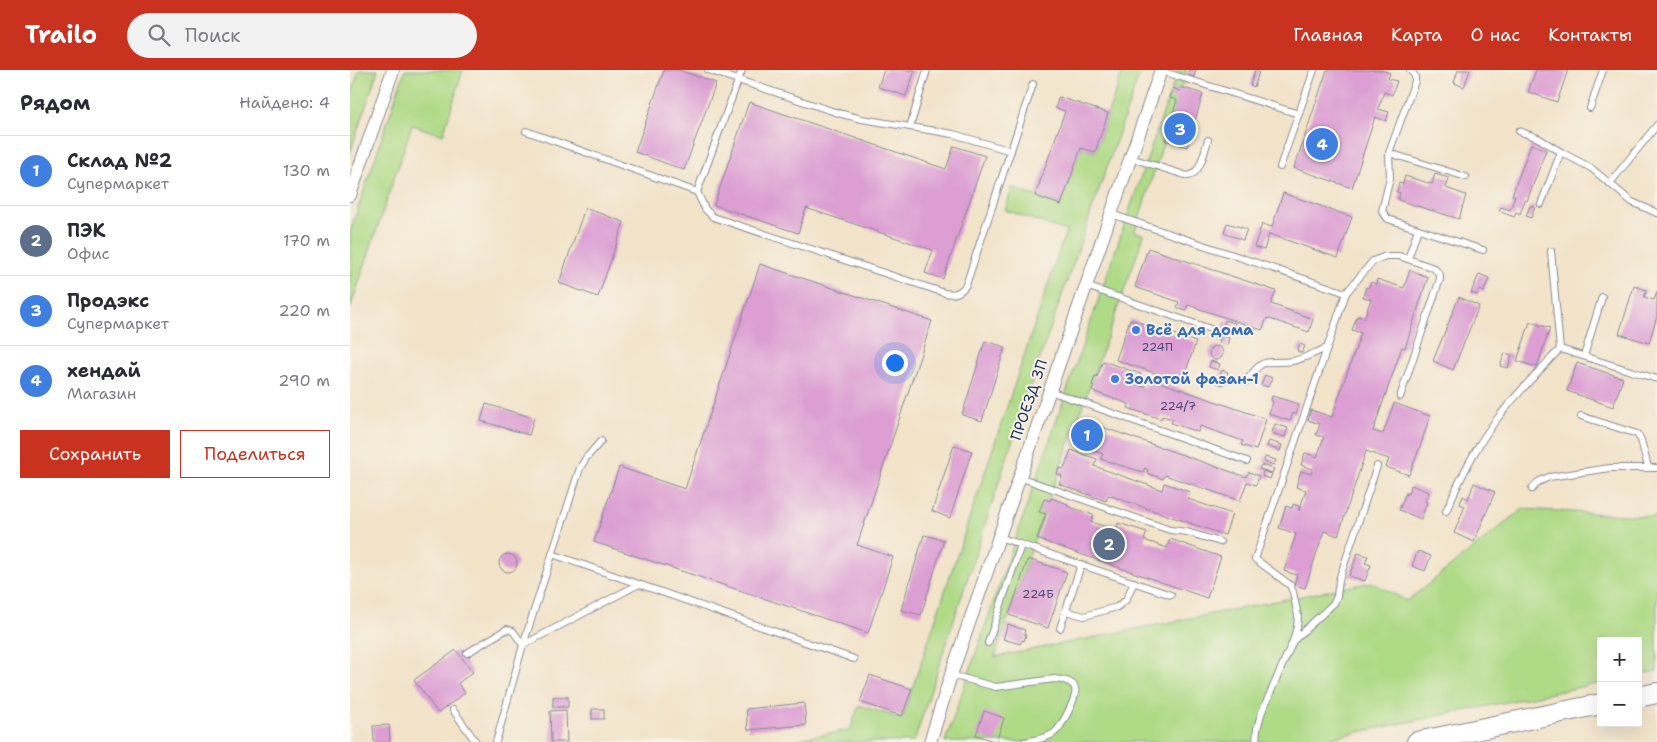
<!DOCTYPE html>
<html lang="ru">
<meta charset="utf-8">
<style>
:root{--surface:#fff;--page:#f2f2f3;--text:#2b2b33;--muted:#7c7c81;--line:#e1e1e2;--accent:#c8321e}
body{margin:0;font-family:"Shantell Sans",sans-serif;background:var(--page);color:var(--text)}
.controls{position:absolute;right:15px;bottom:15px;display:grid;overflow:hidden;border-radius:0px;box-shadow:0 5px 20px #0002}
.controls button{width:45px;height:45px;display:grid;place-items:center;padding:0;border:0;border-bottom:1px solid var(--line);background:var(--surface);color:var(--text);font:25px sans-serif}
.you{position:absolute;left:544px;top:292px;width:18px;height:18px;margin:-12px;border:4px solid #fff;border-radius:50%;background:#1a73e8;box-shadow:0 0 0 8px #1a73e833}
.badge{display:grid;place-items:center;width:32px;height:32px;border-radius:50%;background:var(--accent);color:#fff;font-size:16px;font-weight:700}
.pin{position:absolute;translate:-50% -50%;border:2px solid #fff;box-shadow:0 1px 5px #0006}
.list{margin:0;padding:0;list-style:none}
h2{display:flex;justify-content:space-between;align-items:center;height:65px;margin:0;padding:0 20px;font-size:21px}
h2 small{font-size:16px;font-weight:400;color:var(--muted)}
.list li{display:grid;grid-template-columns:32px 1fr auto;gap:15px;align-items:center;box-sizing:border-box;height:70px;padding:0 20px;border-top:1px solid var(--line)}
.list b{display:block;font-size:19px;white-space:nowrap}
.list p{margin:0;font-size:16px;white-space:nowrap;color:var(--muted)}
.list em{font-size:16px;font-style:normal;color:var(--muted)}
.actions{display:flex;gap:10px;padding:15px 20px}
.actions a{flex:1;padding:11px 0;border:1px solid var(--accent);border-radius:0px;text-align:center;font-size:18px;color:var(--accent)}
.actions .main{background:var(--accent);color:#fff}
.icon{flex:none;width:28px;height:28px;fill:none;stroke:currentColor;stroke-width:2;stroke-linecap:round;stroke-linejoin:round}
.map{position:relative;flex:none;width:1307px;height:672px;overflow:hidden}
header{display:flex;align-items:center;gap:30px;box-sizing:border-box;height:70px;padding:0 25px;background:var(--accent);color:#fff}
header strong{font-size:24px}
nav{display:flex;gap:28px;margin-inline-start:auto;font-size:18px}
.search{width:350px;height:45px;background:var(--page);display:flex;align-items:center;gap:12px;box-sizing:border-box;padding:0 18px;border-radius:28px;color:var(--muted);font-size:19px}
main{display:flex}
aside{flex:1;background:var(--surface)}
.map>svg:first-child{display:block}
</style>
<header>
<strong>Trailo</strong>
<div class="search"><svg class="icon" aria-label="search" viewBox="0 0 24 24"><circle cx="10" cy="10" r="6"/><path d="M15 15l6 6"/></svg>Поиск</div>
<nav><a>Главная</a><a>Карта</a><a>О нас</a><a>Контакты</a></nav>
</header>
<main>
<aside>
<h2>Рядом<small>Найдено: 4</small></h2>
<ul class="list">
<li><span class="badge" style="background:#3f7fe0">1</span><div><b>Склад №2</b><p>Супермаркет</p></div><em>130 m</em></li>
<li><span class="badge" style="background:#5c6f8a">2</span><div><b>ПЭК</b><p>Офис</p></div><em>170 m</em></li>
<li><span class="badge" style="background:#3f7fe0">3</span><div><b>Продэкс</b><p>Супермаркет</p></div><em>220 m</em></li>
<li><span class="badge" style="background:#3f7fe0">4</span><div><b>хендай</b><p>Магазин</p></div><em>290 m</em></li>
</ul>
<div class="actions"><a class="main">Сохранить</a><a>Поделиться</a></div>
</aside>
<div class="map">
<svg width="1307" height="672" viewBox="0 0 1307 672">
<rect width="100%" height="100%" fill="#f7f3e8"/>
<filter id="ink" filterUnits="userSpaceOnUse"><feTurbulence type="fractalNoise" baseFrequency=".02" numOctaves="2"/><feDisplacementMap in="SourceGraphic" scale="10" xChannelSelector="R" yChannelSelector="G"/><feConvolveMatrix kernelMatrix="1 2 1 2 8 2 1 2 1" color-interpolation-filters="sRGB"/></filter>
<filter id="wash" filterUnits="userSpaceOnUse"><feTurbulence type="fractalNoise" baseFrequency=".0096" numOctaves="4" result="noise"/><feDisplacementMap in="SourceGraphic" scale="20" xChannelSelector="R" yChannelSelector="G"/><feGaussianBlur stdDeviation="1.12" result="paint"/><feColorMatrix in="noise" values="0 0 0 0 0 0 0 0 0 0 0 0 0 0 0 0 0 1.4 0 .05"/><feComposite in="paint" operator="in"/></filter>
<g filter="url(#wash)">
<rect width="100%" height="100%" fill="#f2e3c9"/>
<!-- green -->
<g fill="#afda86" stroke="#658472">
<path d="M9 0H28L0 83V28Z"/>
<path d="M55 0H113L93 65 62 55 0 239V162Z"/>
<path d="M773 0H791L683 308 564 672H432L500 660 509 635 552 649 716 161 655 140 662 118 711 135 731 78 745 82Z"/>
<path d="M828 0H837L785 161 794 165 685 468 645 587 1022 512 1057 531 1173 439 1307 447V601L1288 605V571H1251V613L960 672H595Z"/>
</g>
<g id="blocks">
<!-- building -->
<g fill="#dc9ed3">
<path d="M314 0H329L366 13 334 100 285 82Z"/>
<path d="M534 0H565L556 26 528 17Z"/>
<path d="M839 0H846L844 7 838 5Z"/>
<path d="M905 0 909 2 904 17 900 15Z"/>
<path d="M977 0H1031L1040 3 1038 9 1047 11 1042 25 1034 22 1028 39 1039 42 1036 51 1025 47 1002 118 944 98Z"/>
<path d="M1108 0H1120L1114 17 1104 13Z"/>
<path d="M1186 0H1218L1207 32 1178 22Z"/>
<path d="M831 17 853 24 837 77 815 70 827 30 820 28 823 18 830 21Z"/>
<path d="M709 27 758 43 745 82 731 78 711 135 685 126 715 41 705 38Z"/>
<path d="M399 32 596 99 604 76 635 86 593 209 575 203 583 180 456 138 448 163 364 135Z"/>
<path d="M1181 74 1196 80 1177 131 1175 130 1170 144 1166 142 1164 147 1149 141 1151 137 1160 140 1165 126 1162 125Z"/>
<path d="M1085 104 1099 108 1096 118 1116 125 1109 149 1048 130 1050 123 1047 122 1049 113 1053 114 1055 106 1082 114Z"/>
<path d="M933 123 1002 147 988 188 919 164 914 180 904 177 912 154 922 157Z"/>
<path d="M1180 136 1185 137 1181 148 1176 146Z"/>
<path d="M235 138 274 152 248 227 209 213Z"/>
<path d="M877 153 897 159 893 170 874 163Z"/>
<path d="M798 178 926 221 921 234 963 249 959 262 917 248 912 260 838 235 836 241 827 238 829 232 785 217Z"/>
<path d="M410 194 582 251 507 475 543 487 518 563 244 472 269 397 335 419Z"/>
<path d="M1060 200 1078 207 1055 278 1052 277 1023 361 1033 364 1044 333 1080 346 1070 377 1059 405 1036 397 1039 389 1016 381 988 466 974 461 955 518 944 515 947 505 934 501 946 464 929 458 936 436 942 438 943 434 949 436V441L956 420 946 417 951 401 961 404 963 399 951 395 955 383 967 387 974 367 966 365 970 354 958 350 961 340 982 347 1011 263 1002 260 1007 246 1014 248 1021 229 1013 227 1016 217 1018 218 1021 212 1026 214 1027 209 1054 218Z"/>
<path d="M1129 204 1139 208 1134 222 1130 220 1127 225 1121 223Z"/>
<path d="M1284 216 1297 220 1294 227 1304 230 1307 222V246L1299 273 1269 264Z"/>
<path d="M1109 227 1129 236 1103 300 1083 291Z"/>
<path d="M780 249 846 272 832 312 766 290Z"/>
<path d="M875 250 885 253 881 263 872 260Z"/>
<path d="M1180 252 1200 258 1187 297 1167 291Z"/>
<path d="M871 265 879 268 877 275 869 272Z"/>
<path d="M635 271 655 277 632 351 612 345Z"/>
<path d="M950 274 955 276 952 283 947 281Z"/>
<circle cx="866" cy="283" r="7"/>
<path d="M1155 283 1162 285 1158 298 1150 296Z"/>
<path d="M753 291 791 304 787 315 795 317 798 308 916 349 906 380 891 375 893 371 850 356 848 362 821 353 823 349 812 346 811 349 778 338 779 334 742 321 744 316 742 315 745 306 747 307Z"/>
<path d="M861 291 870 294 868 300 859 297Z"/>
<path d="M1227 293 1273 308 1263 337 1217 321Z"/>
<path d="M872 300 878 302 873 315 867 313Z"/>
<path d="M915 305 922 308 918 317 911 315Z"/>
<path d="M922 326 949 334 946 344 943 343 940 351 919 344 923 331 921 330Z"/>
<path d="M136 334 184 348 179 365 131 351Z"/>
<path d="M735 351 896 407 899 402 909 406 906 415 897 412 890 431 815 405 813 409 797 403 798 400 795 398 793 402 763 393 751 389 753 384 733 377 734 374 728 372Z"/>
<path d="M925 354 938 358 935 367 922 363Z"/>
<path d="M919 371 932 375 930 381 917 376Z"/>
<path d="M604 375 622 381 600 448 582 441Z"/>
<path d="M721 380 747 389 744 396 812 420 814 413 840 422 838 429 882 444 875 465 758 425 756 431 709 414 712 406 707 404 709 398 714 399Z"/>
<path d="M915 387 926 390 924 395 914 392Z"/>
<path d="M911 395 924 399 922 403 909 399Z"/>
<path d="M913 401 922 404 920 409 912 406Z"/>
<path d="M1124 413 1145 422 1124 472 1104 463 1115 436 1110 434 1113 426 1118 429Z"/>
<path d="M1061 415 1079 422 1075 431 1077 432 1071 449 1049 440 1056 423 1058 424Z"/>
<path d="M701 428 718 434 717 436 744 445 741 452 766 460 768 453 797 462 794 470 817 478 820 469 871 487 857 528 687 469 696 444 689 442 694 429 700 431Z"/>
<path d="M574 465 594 470 571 545 551 540Z"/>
<path d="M1068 481 1081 486 1075 501 1062 496Z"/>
<path d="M1008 483 1018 486 1015 493 1021 495 1015 511 999 506Z"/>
<circle cx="158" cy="493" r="9"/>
<path d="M678 489 717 502 698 558 659 545Z"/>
<path d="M658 554 675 560 674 564 676 565 674 571 672 570 670 574 653 569Z"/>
<path d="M106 580 123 602 108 613 115 623 88 643 64 610Z"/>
<path d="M520 605 562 619 552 646 510 632Z"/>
<rect x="203" y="627" width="15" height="10"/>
<path d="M454 633 456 655 398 660 396 639Z"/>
<rect x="242" y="639" width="12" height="10"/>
<path d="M216 640 217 672H201L200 641Z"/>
<path d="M634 641 654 648 646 672 626 665Z"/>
<path d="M39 655 40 672H24L23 656Z"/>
</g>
</g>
</g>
<g filter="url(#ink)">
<use href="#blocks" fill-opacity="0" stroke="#868994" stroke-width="1"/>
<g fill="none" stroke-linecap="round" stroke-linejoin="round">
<!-- service casing -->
<g stroke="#868994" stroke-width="8">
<g id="service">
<path d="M358 0 488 43 512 49 603 64 661 81"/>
<path d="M1060 0 1065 6V11L1039 83 1040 108 1032 141 1038 149 1133 180"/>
<path d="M811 1 949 44"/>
<path d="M1240 38 1253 0"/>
<path d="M560 57 577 0"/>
<path d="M176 61 347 122 392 0"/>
<path d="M1169 61 1188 68 1211 82 1241 98 1282 132 1307 143"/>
<path d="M1039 83 1116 107"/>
<path d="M781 88 838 106C851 103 854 82 858 70"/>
<path d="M930 97 964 0"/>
<path d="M1260 113 1307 55"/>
<path d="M347 122 355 139 363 147 595 223C605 225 610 223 616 215L683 14"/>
<path d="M1191 134 1211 82"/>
<path d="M761 144 996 223"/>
<path d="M1201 181 1210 279"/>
<path d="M1058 189 1068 159"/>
<path d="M736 216 866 261"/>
<path d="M1234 286 1252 227"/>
<path d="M896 312C915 284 915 295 943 291 954 289 966 282 977 278"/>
<path d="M700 321 897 391"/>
<path d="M1231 346 1287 364 1291 370 1298 397"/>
<path d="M669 407 820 460 837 462 870 472"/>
<path d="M1182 419 1188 412 1199 407 1260 398H1307"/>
<path d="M1096 441C1111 407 1127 373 1151 344 1169 321 1190 300 1210 279L1307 309"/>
<path d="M649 467 821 525"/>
<path d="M202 484 504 589"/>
<path d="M715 541 734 546 767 537 776 530 784 512"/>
<path d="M710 558 731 495"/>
<path d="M944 570 984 533 987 526 989 510 1027 396"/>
<path d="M638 573 671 475"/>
<path d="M117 583 157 559 163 561 173 575 289 514"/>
<path d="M601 605 646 617 704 609C711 610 722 610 725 618 728 626 711 658 704 663 696 669 684 670 674 672"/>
<path d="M103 640 126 672"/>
<path d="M146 672 173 575 230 398 236 388 251 371"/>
<path d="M906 672 907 659 911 644 943 571 947 557 948 546 943 522 940 515 905 489 996 223 1023 191 1036 186H1049L1084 198 1090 205V209L1050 327"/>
</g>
</g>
<!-- minor casing -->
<g stroke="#868994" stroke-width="14">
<g id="minor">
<path d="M0 125 43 0"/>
<path d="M580 672 601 605 811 0"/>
</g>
</g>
<!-- trunk casing -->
<g stroke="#868994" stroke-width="22">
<g id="trunk">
<path d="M1288 627 1307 623"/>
<path d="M1067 672 1251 634"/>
</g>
</g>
<!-- service -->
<use href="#service" stroke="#fff" stroke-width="6"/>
<!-- minor -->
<use href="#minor" stroke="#fff" stroke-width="12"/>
<!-- trunk -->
<use href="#trunk" stroke="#fff" stroke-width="20"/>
</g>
</g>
<!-- markers -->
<g fill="#3f7fe0" stroke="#f7f3e8" stroke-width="2">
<circle cx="786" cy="260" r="5"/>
<circle cx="765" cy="309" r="5"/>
</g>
<g text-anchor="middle" stroke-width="4" stroke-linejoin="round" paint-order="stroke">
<!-- number labels -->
<g font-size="12" fill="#4b4b7b">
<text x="807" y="281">224П</text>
<text x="828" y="340">224/7</text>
<text x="688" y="528">224Б</text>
</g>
<!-- shop labels -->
<g font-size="15" font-weight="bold" fill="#366cbe" stroke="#f7f3e8" text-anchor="start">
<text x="796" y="265">Всё для дома</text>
<text x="775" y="314">Золотой фазан-1</text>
</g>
<!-- street labels -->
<g font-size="15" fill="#1b2f5e" stroke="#f7f3e8">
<text transform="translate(679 330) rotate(-71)" y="5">ПРОЕЗД 3П</text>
</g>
</g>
</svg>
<div class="controls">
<button>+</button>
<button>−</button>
</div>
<div class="you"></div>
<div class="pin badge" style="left:737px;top:365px;background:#3f7fe0">1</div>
<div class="pin badge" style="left:759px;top:474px;background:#5c6f8a">2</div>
<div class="pin badge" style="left:830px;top:59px;background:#3f7fe0">3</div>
<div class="pin badge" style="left:972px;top:74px;background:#3f7fe0">4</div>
</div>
</main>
